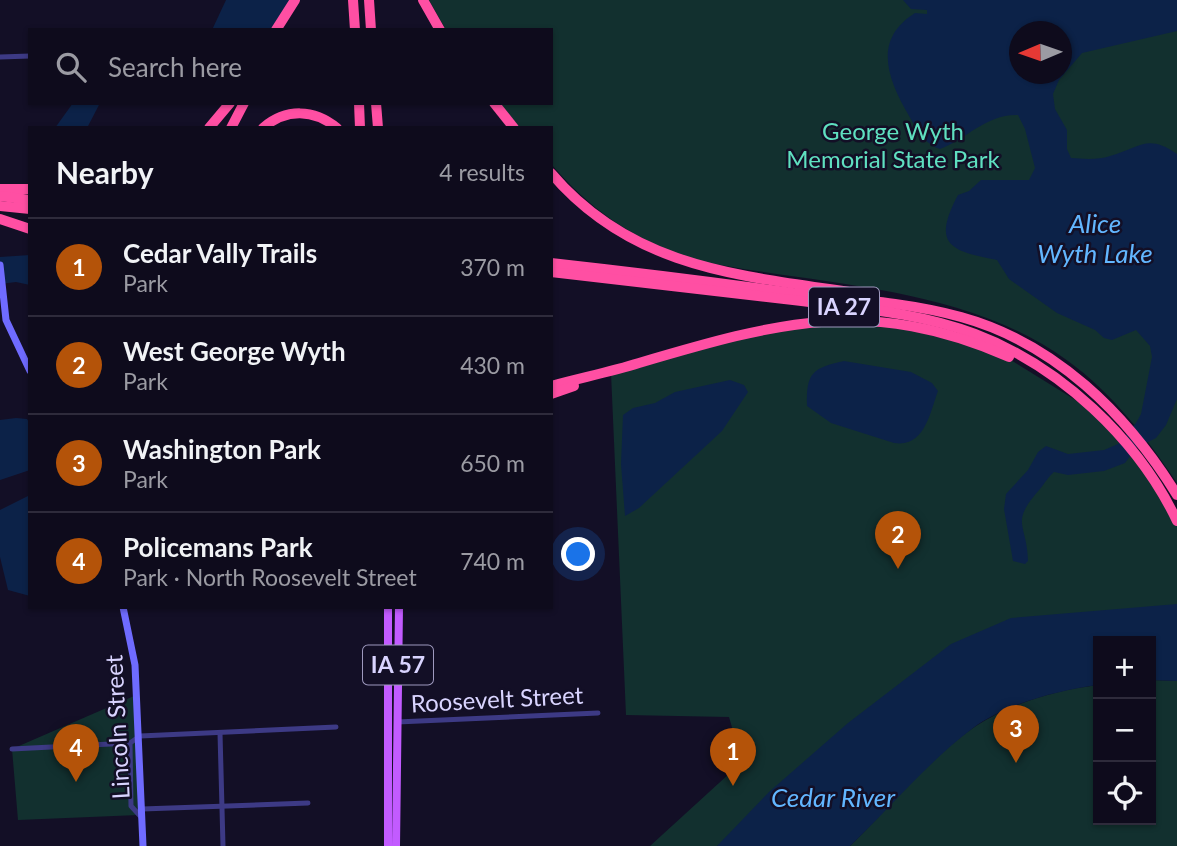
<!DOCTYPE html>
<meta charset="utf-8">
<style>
:root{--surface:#0e0b1c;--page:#1c1929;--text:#f1f3f6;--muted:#9b9ba3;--line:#2e2b3b;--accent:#b45309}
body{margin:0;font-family:Lato,sans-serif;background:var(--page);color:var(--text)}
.controls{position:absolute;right:21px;bottom:21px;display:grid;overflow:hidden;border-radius:0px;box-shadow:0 2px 5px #0004}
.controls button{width:63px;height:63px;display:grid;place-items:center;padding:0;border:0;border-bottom:2px solid var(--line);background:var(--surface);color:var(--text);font:35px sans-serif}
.compass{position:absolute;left:1009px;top:21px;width:63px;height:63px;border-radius:50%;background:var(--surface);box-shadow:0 2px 5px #0004;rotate:268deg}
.you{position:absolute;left:579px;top:555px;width:24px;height:24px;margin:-18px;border:5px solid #fff;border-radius:50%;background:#1a73e8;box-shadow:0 0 0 10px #1a73e833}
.badge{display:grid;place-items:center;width:46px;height:46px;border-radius:50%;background:var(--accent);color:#fff;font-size:23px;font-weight:700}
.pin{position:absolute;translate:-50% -58px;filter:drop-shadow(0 2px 4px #0008)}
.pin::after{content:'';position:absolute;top:37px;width:24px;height:21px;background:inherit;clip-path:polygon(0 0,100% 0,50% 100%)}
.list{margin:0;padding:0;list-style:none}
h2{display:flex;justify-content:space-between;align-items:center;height:91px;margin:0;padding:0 28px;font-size:30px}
h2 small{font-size:23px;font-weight:400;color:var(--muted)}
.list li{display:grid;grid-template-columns:46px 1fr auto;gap:21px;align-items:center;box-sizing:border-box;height:98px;padding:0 28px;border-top:2px solid var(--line)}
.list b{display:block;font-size:26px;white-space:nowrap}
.list p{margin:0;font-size:23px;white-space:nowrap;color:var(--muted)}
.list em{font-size:23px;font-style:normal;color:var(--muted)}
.icon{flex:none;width:38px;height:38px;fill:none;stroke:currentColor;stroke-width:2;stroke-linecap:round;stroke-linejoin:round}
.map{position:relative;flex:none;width:1177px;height:846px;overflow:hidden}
.search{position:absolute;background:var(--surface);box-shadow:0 2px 5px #0004;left:28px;top:28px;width:525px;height:77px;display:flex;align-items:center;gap:18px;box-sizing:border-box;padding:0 24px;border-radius:0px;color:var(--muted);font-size:26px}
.panel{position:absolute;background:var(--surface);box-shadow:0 2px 5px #0004;left:28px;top:126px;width:525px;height:483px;border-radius:0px}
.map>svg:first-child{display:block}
</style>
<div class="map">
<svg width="1177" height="846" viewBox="0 0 1177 846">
<rect width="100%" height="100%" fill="#130f26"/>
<!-- green -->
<g fill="#12302f" fill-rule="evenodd">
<path d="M429 0H1177V483C1147 438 1112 393 1068 361 961 283 814 286 690 259 631 237 593 212 551 164V128H520L500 103H551V30H446ZM1020 32H1062V74H1020Z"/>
<path d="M865 319 998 352 1098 414 1154 480 1177 521V618L1060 625 717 846H650L742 762 729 717 626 715 611 373 718 340Z"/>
<path d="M1151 680 1177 681V846H850C888 809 932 755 976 726 1011 703 1057 690 1098 685V820H1151Z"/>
<path d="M134 696 138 815 18 820 12 749Z"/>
</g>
<!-- water -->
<g fill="#0c2248" fill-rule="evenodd">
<path d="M226 0H290L272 30H212Z"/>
<path d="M903 0H1177V31L1082 53 1059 80 1053 94 1055 109 1067 130V149L1071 158C1084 159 1098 160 1110 156 1140 148 1147 133 1177 154V399L1166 425 1156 438 1136 448 1125 463 1104 471 1068 475 1054 472C1048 477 1045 483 1040 489 1009 524 1027 522 1028 561L1025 564 1013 561 1004 509 1006 494 1028 470 1038 452 1046 446 1068 454 1104 450 1118 444 1136 423 1141 414 1152 357 1150 346 1136 330 1112 340 1104 338 1095 330 1057 313 1009 279 997 260C949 251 932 244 958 195L969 191 981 180H1029L1035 168 1025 129 1018 115C986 114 967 139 940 149 922 142 917 130 908 114 888 79 872 40 915 13L927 14V10L911 9ZM1020 32H1062V74H1020Z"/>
<path d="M73 103H100L87 128H55Z"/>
<path d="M30 255V285L16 282 0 284V257Z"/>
<path d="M844 361 911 372 932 383 938 391C930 412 925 448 894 443L831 423 807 406C806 372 813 368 844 361Z"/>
<path d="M730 380 744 385 748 392 722 431 639 508 625 516 621 464 623 415 633 408 655 403 675 392Z"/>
<path d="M16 418 27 419 30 424V470L0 480V420Z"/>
<path d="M30 495V596L8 590 0 557V510Z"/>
<path d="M1177 604V681L1151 680V641H1098V685C1059 690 1005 704 973 728 928 762 891 807 850 846H717L769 792 848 723 951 644 1011 618Z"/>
</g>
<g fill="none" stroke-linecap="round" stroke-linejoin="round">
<!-- street -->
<g stroke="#3d3a85" stroke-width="5">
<path d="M0 57 30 56"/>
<path d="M397 722 598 713"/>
<path d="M220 733 223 846"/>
<path d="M130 743 131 806 142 818"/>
<path d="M12 749 130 743 140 736 336 727"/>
<path d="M142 809 308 803"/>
</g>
<!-- secondary -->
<g stroke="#6f6bff" stroke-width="7">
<path d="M0 265 6 320 30 371"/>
<path d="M123 607 135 665 143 846"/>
</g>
<!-- primary -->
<g stroke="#c25bff" stroke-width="8">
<path d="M388 846V607"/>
<path d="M396 846 399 607"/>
</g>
<!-- highway -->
<g stroke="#ff4fa3" stroke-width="10">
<path d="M353 0 355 30"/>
<path d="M369 0 371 30"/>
<path d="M423 0 440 30"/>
<path d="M276 30 295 0"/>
<path d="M359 103 360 128"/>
<path d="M376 103 378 128"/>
<path d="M494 103 514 128"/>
<path d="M209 128 230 103"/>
<path d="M231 128 244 103"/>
<path d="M263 128C286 108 314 109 337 128"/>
<path d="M551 173C636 273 750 276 870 295"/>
<path d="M0 189H30"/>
<path d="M0 196 30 200"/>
<path d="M0 206 30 209"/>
<path d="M0 219 30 229"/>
<path d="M551 263C632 272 713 282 793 293 849 299 907 302 961 317 1055 343 1127 414 1177 495"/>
<path d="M551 272C632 282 713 291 793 300 854 308 918 312 975 334 1060 366 1138 439 1177 521"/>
<path d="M551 386C580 378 610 372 639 363 778 322 870 296 1009 357"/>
<path d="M551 394 574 386"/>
</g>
</g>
<g text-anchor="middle" stroke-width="5" stroke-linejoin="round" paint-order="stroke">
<!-- shield labels -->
<g fill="#130f26" stroke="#9e99be" stroke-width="2">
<rect x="809" y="287.5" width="70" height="39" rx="5"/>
<rect x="363" y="645.5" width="70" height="39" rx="5"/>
</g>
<g font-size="23" font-weight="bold" fill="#d9d4ff">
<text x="844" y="315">IA 27</text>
<text x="398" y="673">IA 57</text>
</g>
<!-- park labels -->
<g font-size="24" fill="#5fe0c0" stroke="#130f26">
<text x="893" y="140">George Wyth<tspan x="893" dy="28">Memorial State Park</tspan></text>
</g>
<!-- street labels -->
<g font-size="24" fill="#d9d4ff" stroke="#130f26">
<text transform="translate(497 700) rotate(-3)" y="8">Roosevelt Street</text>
<text transform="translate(118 727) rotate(-93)" y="8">Lincoln Street</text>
</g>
<!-- water labels -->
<g font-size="26" font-style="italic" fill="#62b6ff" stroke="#130f26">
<text x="1095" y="233">Alice<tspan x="1095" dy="30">Wyth Lake</tspan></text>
<text x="833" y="807">Cedar River</text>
</g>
</g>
</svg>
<div class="controls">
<button>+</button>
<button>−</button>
<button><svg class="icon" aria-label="locate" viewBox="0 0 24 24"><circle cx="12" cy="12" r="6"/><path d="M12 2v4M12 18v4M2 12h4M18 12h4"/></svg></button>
</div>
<svg class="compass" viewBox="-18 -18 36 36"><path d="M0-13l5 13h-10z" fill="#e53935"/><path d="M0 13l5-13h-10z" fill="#9b9ba3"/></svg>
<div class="you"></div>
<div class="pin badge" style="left:733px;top:786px">1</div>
<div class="pin badge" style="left:898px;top:569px">2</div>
<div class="pin badge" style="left:1016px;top:763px">3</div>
<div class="pin badge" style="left:76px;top:782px">4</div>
<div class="search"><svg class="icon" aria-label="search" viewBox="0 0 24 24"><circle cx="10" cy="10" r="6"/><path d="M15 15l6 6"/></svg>Search here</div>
<section class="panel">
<h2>Nearby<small>4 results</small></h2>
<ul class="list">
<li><span class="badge">1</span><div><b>Cedar Vally Trails</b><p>Park</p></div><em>370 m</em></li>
<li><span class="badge">2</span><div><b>West George Wyth</b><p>Park</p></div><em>430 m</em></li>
<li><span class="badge">3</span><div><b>Washington Park</b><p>Park</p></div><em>650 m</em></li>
<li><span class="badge">4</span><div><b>Policemans Park</b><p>Park · North Roosevelt Street</p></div><em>740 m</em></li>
</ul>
</section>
</div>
